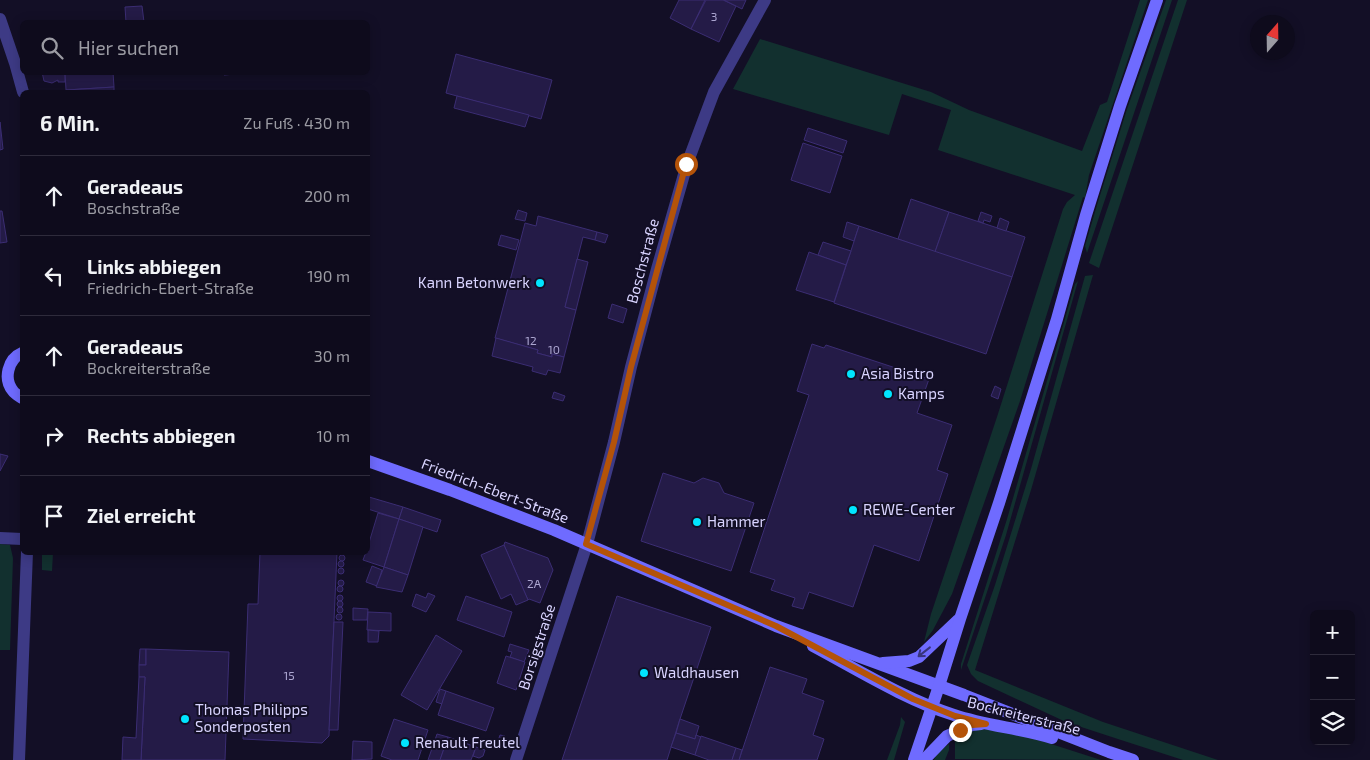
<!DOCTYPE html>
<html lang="de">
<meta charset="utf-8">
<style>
:root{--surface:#0e0b1c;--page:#1c1929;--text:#f1f3f6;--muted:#9b9ba3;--line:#2e2b3b}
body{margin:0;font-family:"Exo 2",sans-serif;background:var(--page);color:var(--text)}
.controls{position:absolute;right:15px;bottom:15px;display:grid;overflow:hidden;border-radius:8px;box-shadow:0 2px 12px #0003}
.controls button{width:45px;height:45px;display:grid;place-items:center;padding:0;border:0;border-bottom:1px solid var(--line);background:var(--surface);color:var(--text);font:25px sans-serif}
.compass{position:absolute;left:1250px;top:15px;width:45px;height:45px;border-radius:50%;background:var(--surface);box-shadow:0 2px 12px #0003;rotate:20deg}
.stop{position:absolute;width:15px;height:15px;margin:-11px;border:4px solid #b45309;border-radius:50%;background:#fff}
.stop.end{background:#b45309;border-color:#fff;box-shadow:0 1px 5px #0008}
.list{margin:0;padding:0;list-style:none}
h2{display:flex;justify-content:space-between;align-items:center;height:65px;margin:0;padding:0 20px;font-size:21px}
h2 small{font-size:16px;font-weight:400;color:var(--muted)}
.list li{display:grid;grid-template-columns:32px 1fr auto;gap:15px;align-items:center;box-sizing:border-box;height:80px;padding:0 20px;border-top:1px solid var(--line)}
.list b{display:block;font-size:19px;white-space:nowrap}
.list p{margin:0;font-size:16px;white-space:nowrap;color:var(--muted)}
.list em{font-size:16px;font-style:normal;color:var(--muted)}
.icon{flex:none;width:28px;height:28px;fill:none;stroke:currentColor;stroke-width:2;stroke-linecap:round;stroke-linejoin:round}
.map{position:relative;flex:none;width:1370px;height:760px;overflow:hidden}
.search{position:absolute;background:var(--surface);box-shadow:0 2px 12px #0003;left:20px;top:20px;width:350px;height:55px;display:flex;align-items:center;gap:12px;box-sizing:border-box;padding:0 18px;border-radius:8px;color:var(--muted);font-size:19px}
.panel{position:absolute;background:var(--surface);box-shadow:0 2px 12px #0003;left:20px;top:90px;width:350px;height:465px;border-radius:8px}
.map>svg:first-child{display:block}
</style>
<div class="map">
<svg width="1370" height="760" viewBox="0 0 1370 760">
<rect width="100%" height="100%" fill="#130f26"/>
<!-- green -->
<g fill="#12302f">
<path d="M1140 0H1148L1089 175 1085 198 1083 197 1020 401 952 594 933 630 924 642 931 614 997 417 1063 209 1067 202 1075 195 938 150 951 110 902 94 889 135 733 89 760 39 931 92 969 110 1082 151 1100 105 1107 102Z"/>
<path d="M1166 0H1172L1087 253 1085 246 1097 205 1127 109Z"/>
<path d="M1178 0H1187L1099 268 1089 263Z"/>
<path d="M1093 275 1031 490 975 670 1103 722 1218 760H1183L1121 740 1066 722 978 681 971 674 967 665 995 585 1031 469 1085 276Z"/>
<path d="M1078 281 1006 535 961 670V664L1007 519 1075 284Z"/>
<path d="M0 544 10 545 13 558 10 650H0Z"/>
<path d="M42 553H53L52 571 42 570Z"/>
<path d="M901 717 905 722 894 760H887L900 725Z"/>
<path d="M976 728 1020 734 1101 760 955 759V740L961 733Z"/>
<path d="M949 744V750L945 760H934L937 753Z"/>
</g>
<!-- building -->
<g fill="#241b47" stroke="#3b2d73">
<path d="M679 0H705L691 29 670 18Z"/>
<path d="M706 0H723L736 6 719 42 691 29Z"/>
<path d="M724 0H746L742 9Z"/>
<path d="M142 6 144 22H126L125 7Z"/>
<path d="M456 54 552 80 541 119 446 93Z"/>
<path d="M42 72H65V82H58V80L52 83 44 81Z"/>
<path d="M65 72H113L114 87 66 90Z"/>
<path d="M224 72H260L224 75Z"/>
<path d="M114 87V92H66V90Z"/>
<path d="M457 96 529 115 525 127 454 108Z"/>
<path d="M0 122 3 149 0 150Z"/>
<path d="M808 128 847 141 843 153 804 140Z"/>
<path d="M803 143 842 156 830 193 791 180Z"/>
<path d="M911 199 949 212 935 252 898 239Z"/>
<path d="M518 210 527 213 525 221 515 219Z"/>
<path d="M0 211H2L7 242 0 243Z"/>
<path d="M949 212 1025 237 1012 277 935 252Z"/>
<path d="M981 212 992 216 990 222 984 220 983 223 978 221Z"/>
<path d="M538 216 597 232 595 240 583 237 565 307 576 310 564 357 552 354V357L537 353 538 350 495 338 525 223 536 226Z"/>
<path d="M1000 218 1009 222 1006 231 997 228Z"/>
<path d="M847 222 859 226 854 241 843 237Z"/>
<path d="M859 226 1012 277 986 354 834 303Z"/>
<path d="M597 232 608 235 605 243 595 240Z"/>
<path d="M501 235 519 240 516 250 498 245Z"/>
<path d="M823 242 851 251 846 265 818 255Z"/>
<path d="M809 252 846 265 834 302 796 290Z"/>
<path d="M577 259 588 262 576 310 565 307Z"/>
<path d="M612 304 627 309 623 323 608 318Z"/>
<path d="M496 338 538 350 537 353 552 357V354L564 357 560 373 548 370 546 375 532 371 533 367 492 356Z"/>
<path d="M812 344 824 348 826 345 929 379 917 413 952 425 937 470 948 474 919 561 874 545 853 607 809 592 803 609 792 606 795 598 771 590 775 580 750 572 809 395 797 391Z"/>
<path d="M995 386 1001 389 998 399 991 396Z"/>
<path d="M554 392 565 396 563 401 552 398Z"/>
<path d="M0 454 8 456 0 471Z"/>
<path d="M663 473 694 483 703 478 719 483 724 493 754 503 731 571 641 541Z"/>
<path d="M369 497 403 507 399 519 368 509Z"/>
<path d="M403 507 441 520 437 532 399 519Z"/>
<path d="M378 513 399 519 384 567 363 560 366 552H368V546Z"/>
<path d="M399 519 423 527 408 575 384 567Z"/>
<path d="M505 542 548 558 553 570 540 603 529 599 528 600 504 545Z"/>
<path d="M504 545 528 600 516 605 511 594 501 599 481 555Z"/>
<path d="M260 552H337L329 736 322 743 243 739 248 604H258Z"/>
<circle cx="342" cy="558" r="3"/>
<circle cx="341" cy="564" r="3"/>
<path d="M372 566 382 570 377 586 366 582Z"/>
<path d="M384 567 408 575 402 592 376 587Z"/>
<circle cx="341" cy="571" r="3"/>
<circle cx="341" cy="583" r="3"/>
<circle cx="340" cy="589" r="3"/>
<path d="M428 593 435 596 426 612 412 606 416 594 426 598Z"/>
<circle cx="340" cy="598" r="3"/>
<path d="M466 596 512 612 504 637 457 620Z"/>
<path d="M617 596 711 627 680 719 667 760H562Z"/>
<circle cx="340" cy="604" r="3"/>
<circle cx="340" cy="610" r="3"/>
<path d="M353 608 368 609 367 620H353Z"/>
<path d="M368 612 391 613V631L367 630Z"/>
<circle cx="339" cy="617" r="3"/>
<path d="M334 622H343L338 730H329Z"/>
<path d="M368 630 379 631 378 642H368Z"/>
<path d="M436 635 462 651 427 710 401 695Z"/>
<path d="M510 644 529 650 524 662 510 657 512 652 508 651Z"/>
<path d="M140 649H146V665H139Z"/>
<path d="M146 649 229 652 225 760H141L145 677H139V665H146Z"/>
<path d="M506 656 525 662 516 690 497 683Z"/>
<path d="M770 667 807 679 802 693 824 701 813 735 824 739 817 760H739Z"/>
<path d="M139 677H145L141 760H122L123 737 136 738Z"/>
<path d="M440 689 446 691 442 704 436 702Z"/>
<path d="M446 691 494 708 486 731 438 715Z"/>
<path d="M394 719 428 730 418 760H392L381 756Z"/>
<path d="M680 719 699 726 695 739 676 733Z"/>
<path d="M676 733 695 739 696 735 701 737 695 755 671 747Z"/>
<path d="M437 734 448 737 440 760H428Z"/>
<path d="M500 735 505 736 503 743 498 741Z"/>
<path d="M701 736 736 748 732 760H709L695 755Z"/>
<path d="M448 737 476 747 471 760H440Z"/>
<path d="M353 741 372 742V759L352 760Z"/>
<path d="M476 747 485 750 483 756 479 758 473 756Z"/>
<path d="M736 748 742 750 739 760H732Z"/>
</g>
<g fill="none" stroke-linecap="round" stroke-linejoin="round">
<!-- street -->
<g stroke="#3d3a85" stroke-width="12">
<path d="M0 19 15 63 23 92"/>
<path d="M0 538 22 539"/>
<path d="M19 760 27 552"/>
<path d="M516 760 587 544 614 442 631 367 657 269 687 164 714 92 765 0"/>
</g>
<!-- secondary -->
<g stroke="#6f6bff" stroke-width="12">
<path d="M22 353C8 359 3 379 13 391 15 394 19 396 22 398"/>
<path d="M368 461 450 490 554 530 776 626 964 695 1109 752 1133 760"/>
<path d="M813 646C858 670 906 700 954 715 986 726 1020 728 1052 738"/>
<path d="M883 663 909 661 919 657 958 620"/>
<path d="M914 760 939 686 960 619 999 503 1057 319 1086 215 1120 106 1157 0"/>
<path d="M924 760 947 736 972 725 981 724"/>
</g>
</g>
<!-- one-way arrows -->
<defs><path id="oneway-shaft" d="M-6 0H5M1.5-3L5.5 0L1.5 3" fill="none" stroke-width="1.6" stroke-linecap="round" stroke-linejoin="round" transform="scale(1.25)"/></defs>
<use stroke="#38347d" href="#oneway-shaft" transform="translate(924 652) rotate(142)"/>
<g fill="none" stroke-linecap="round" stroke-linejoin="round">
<!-- route -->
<path stroke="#b45309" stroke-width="6" d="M686 164 631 367 614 442 586 544 776 626 913 699 955 716 986 724 972 725 960 730"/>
</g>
<!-- markers -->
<g fill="#00e5ff" stroke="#130f26" stroke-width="2">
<circle cx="540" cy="283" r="5"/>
<circle cx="851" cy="374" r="5"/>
<circle cx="888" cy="394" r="5"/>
<circle cx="853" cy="510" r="5"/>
<circle cx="697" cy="522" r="5"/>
<circle cx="644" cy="673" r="5"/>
<circle cx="185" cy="719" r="5"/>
<circle cx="405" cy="743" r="5"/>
</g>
<g text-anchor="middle" stroke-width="4" stroke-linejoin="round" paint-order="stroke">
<!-- number labels -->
<g font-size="12" fill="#aca6d1">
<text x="714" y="21">3</text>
<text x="531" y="345">12</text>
<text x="554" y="354">10</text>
<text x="534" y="588">2A</text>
<text x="289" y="680">15</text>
</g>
<!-- street labels -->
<g font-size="15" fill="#d9d4ff" stroke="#130f26">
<text transform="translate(643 261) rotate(-75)" y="5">Boschstraße</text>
<text transform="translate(495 491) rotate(21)" y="5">Friedrich-Ebert-Straße</text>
<text transform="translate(537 647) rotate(-72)" y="5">Borsigstraße</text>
<text transform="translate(1024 716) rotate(14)" y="5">Bockreiterstraße</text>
</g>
<!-- poi labels -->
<g font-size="15" fill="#d9d4ff" stroke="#130f26" text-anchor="start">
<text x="530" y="288" text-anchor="end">Kann Betonwerk</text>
<text x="861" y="379">Asia Bistro</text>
<text x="898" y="399">Kamps</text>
<text x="863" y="515">REWE-Center</text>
<text x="707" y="527">Hammer</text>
<text x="654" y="678">Waldhausen</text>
<text x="195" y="715">Thomas Philipps<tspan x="195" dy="17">Sonderposten</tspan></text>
<text x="415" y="748">Renault Freutel</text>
</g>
</g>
</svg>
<div class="controls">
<button>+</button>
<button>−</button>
<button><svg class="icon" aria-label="layers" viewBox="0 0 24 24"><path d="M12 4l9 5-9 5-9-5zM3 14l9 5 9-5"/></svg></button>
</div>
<svg class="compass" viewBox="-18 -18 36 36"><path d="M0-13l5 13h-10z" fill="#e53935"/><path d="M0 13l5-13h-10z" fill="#9b9ba3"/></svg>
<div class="stop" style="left:686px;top:164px"></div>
<div class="stop end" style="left:960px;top:730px"></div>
<div class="search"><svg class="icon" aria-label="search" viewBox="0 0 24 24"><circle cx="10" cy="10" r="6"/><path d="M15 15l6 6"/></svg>Hier suchen</div>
<section class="panel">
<h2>6 Min.<small>Zu Fuß · 430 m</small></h2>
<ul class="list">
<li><svg class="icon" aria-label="ahead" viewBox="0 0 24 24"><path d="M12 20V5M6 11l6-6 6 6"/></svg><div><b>Geradeaus</b><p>Boschstraße</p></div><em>200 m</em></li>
<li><svg class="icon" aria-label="left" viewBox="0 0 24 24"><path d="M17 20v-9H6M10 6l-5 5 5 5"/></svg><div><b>Links abbiegen</b><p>Friedrich-Ebert-Straße</p></div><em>190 m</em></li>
<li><svg class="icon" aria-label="ahead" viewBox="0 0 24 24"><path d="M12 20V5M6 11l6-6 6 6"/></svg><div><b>Geradeaus</b><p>Bockreiterstraße</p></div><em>30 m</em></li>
<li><svg class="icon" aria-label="right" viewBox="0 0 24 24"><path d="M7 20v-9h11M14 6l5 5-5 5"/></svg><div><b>Rechts abbiegen</b></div><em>10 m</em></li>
<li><svg class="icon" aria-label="arrive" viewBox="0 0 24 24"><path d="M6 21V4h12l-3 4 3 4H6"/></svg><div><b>Ziel erreicht</b></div></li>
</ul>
</section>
</div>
